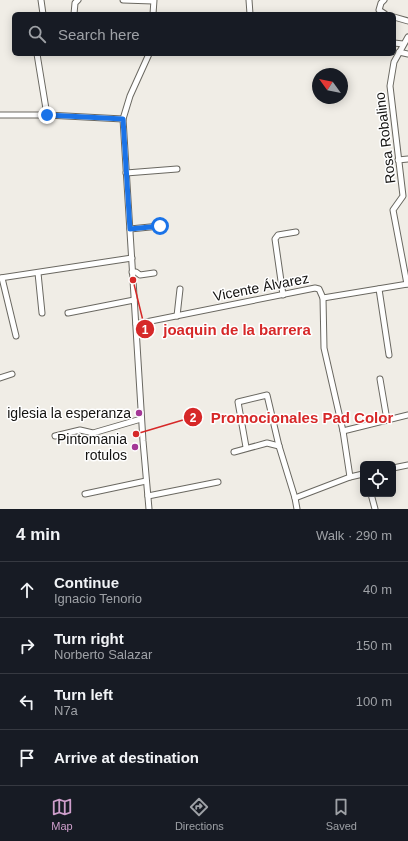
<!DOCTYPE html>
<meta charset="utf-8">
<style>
:root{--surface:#171b24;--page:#20242c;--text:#f1f3f6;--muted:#9ea1a6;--line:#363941;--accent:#ce9ecb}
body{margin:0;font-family:Arial,sans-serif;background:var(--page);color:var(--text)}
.controls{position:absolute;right:12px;bottom:12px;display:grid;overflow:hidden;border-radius:6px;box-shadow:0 2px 10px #0003}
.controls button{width:36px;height:36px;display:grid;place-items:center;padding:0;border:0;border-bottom:1px solid var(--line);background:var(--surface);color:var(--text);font:20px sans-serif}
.compass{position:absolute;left:312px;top:68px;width:36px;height:36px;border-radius:50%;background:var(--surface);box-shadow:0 2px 10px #0003;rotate:303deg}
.stop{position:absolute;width:12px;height:12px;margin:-9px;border:3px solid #1a73e8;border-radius:50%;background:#fff}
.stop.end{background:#1a73e8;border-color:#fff;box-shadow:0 1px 4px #0008}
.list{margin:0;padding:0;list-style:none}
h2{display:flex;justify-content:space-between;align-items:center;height:52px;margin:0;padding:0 16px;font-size:17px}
h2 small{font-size:13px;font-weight:400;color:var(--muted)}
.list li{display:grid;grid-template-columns:26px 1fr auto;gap:12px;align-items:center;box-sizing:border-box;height:56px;padding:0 16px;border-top:1px solid var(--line)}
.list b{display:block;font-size:15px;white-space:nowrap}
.list p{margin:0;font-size:13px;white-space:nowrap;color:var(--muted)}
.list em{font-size:13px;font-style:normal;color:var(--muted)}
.icon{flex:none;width:22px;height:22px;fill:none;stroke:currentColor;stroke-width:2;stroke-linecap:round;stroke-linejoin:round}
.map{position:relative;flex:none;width:408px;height:509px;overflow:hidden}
.search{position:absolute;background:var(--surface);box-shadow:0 2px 10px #0003;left:12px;right:12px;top:12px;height:44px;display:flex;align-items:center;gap:10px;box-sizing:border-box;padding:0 14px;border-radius:6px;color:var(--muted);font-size:15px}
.sheet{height:276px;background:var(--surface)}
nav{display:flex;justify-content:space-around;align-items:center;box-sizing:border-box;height:56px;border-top:1px solid var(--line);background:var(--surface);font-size:11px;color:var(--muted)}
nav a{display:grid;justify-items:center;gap:2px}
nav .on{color:var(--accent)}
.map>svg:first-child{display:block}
</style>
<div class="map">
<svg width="408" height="509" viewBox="0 0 408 509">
<rect width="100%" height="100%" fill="#f0ede6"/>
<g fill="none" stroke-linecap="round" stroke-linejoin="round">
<!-- minor casing -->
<g stroke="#6a6861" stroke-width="7">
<g id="minor">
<path d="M41 0 43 14"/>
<path d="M123 0 153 1"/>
<path d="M249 0 250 14"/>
<path d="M384 0 381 3 379 10 385 14"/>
<path d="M74 14 75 3 78 0"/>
<path d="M153 14 154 0"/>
<path d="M394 17 408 21"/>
<path d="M394 43 403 44"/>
<path d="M399 52 408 54"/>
<path d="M37 54 47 115"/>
<path d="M149 54 130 96 123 119 143 441 149 509"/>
<path d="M0 115H47L123 119"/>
<path d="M398 160 408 159"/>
<path d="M126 173 177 169"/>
<path d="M130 229 160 226"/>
<path d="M132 272H136L140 275 154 273"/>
<path d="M38 273 42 313"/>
<path d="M0 278 132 258"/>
<path d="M2 278 16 336"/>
<path d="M407 284 393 210 403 196 390 86 394 62 408 37"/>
<path d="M379 289 389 355"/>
<path d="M283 295 275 239 278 235 296 232"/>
<path d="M323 298 408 284"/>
<path d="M68 313 134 300"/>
<path d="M177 316 180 289"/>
<path d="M136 324 315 288 319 289 323 298 324 348 343 431 350 477"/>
<path d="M0 378 12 374"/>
<path d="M380 379 387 420"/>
<path d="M343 431 408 415"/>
<path d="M55 436 80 430 93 433 141 419"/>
<path d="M246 447 238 402 267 395 279 446 295 498 297 509"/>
<path d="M234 452 267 443 279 446"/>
<path d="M393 468 408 465"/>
<path d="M85 494 146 481"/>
<path d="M371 494 375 509"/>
<path d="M148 496 218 482"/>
<path d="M295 498 350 477 363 474"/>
</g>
</g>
<!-- minor -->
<use href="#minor" stroke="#fff" stroke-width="5"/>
</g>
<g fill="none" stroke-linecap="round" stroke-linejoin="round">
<!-- route -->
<path stroke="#1a73e8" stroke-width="5" d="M47 115 123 119 130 229 160 226"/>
</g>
<!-- markers -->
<g fill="#a43796" stroke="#fff" stroke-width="1.5">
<circle cx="139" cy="413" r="4"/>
<circle cx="135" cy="447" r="4"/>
</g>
<g text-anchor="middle" stroke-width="3" stroke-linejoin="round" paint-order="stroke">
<!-- street labels -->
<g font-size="14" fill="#131210" stroke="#fff">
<text transform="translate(385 138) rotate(-97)" y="5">Rosa Robalino</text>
<text transform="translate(261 287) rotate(-11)" y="5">Vicente Álvarez</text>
</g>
<!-- poi labels -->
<g font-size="14" fill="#131210" stroke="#fff" text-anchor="end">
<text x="131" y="418">iglesia la esperanza</text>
<text x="127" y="444">Pintomania<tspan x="127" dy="16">rotulos</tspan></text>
</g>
</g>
<!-- callouts -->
<path fill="none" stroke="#d62828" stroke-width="1.5" d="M133 280L145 329M136 434L193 417"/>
<g fill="#d62828" stroke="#fff" stroke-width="1.5">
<circle cx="133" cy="280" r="4"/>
<circle cx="136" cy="434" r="4"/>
<circle cx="145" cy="329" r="10"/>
<circle cx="193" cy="417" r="10"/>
</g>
<g font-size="12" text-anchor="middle" font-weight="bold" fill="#fff">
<text x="145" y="334">1</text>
<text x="193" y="422">2</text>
</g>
<g font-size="15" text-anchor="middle" font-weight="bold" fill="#d62828" stroke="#fff" stroke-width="3" stroke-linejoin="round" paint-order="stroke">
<text x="237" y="335">joaquin de la barrera</text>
<text x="302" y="423">Promocionales Pad Color</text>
</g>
</svg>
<div class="controls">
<button><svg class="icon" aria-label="locate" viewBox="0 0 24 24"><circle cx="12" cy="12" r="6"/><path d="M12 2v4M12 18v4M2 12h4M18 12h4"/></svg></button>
</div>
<svg class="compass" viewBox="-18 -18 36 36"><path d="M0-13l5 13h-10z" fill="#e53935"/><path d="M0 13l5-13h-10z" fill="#9ea1a6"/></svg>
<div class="stop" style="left:160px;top:226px"></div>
<div class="stop end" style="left:47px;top:115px"></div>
<div class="search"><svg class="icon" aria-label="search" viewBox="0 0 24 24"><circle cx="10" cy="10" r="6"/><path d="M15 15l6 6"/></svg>Search here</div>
</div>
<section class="sheet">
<h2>4 min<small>Walk · 290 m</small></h2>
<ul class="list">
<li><svg class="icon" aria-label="ahead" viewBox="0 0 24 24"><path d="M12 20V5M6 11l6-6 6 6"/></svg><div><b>Continue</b><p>Ignacio Tenorio</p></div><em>40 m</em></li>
<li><svg class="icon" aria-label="right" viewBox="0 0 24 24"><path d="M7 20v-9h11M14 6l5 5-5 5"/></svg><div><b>Turn right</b><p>Norberto Salazar</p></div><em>150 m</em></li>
<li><svg class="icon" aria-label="left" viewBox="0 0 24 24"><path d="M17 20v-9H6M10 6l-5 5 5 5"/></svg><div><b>Turn left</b><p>N7a</p></div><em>100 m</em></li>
<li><svg class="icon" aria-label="arrive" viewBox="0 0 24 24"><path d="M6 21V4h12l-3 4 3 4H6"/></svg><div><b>Arrive at destination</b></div></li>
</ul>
</section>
<nav>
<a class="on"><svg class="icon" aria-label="map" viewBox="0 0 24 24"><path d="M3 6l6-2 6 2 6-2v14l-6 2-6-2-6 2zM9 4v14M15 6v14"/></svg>Map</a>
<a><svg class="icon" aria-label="directions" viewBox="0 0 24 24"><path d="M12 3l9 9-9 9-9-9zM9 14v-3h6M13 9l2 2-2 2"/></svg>Directions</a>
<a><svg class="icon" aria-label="saved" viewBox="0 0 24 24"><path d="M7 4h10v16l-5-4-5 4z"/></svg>Saved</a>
</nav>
